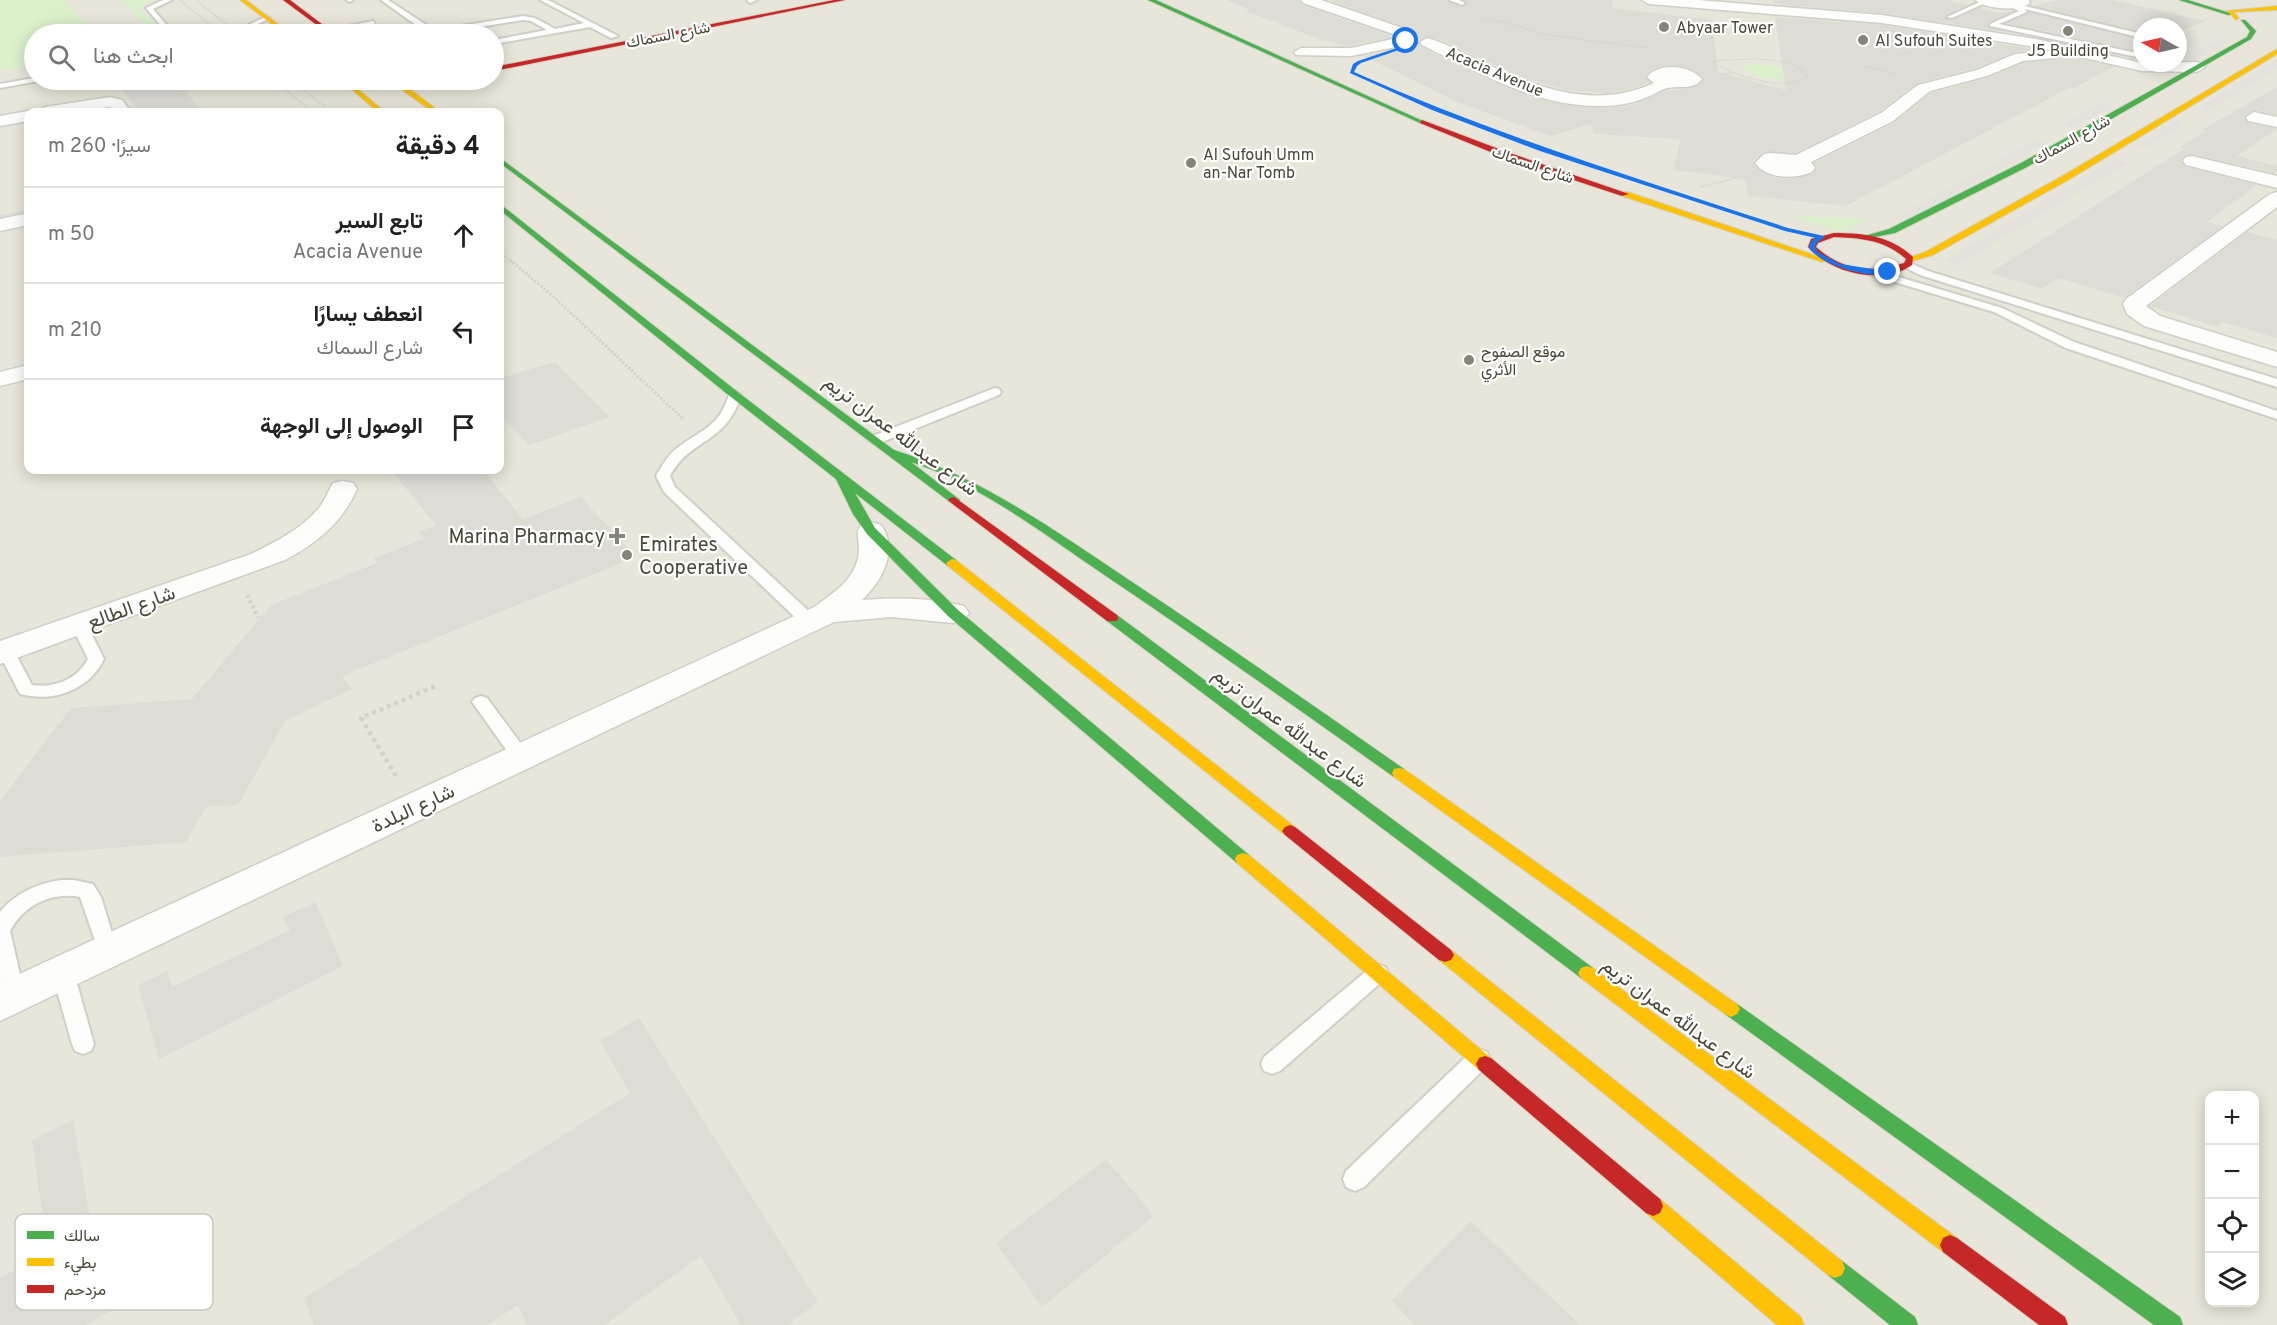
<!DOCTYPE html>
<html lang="ar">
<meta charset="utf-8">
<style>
:root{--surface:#fff;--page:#f2f2f2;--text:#222;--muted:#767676;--line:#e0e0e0}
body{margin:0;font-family:Overpass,Vazirmatn,sans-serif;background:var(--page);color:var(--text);direction:rtl}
.controls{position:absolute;right:18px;bottom:18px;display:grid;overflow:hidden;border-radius:12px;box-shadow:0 3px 15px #0003}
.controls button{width:54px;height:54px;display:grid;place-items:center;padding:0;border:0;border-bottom:2px solid var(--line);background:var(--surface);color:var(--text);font:30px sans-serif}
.compass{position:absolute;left:2133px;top:18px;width:54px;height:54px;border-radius:50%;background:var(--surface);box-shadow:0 3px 15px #0003;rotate:278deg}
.stop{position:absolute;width:18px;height:18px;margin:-14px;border:4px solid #1a73e8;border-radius:50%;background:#fff}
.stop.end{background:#1a73e8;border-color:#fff;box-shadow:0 2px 6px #0008}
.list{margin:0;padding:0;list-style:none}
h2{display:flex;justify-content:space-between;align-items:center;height:78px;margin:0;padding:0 24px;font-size:26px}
h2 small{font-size:20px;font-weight:400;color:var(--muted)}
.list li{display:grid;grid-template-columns:39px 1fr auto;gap:18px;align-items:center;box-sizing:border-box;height:96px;padding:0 24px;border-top:2px solid var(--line)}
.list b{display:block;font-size:22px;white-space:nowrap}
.list p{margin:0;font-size:20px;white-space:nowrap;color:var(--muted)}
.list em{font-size:20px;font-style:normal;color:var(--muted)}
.icon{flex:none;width:33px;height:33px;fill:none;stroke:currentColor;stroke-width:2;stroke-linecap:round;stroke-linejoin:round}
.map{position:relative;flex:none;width:2277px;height:1325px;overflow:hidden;direction:ltr}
.search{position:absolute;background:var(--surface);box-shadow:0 3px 15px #0003;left:24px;top:24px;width:480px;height:66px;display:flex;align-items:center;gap:15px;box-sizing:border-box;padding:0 21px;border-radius:33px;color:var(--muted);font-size:22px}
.panel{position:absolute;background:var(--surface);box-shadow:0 3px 15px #0003;left:24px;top:108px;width:480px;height:366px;border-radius:12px;direction:rtl}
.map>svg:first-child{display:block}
</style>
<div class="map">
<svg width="2277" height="1325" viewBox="0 0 2277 1325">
<rect width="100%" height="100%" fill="#f3f3ed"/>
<!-- residential -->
<path fill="#e8e6da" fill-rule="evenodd" d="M0 0H2277V1325H0ZM2142 27H2178V63H2142ZM34 34H494V80H34ZM28 112H500V470H28ZM2210 1096H2254V1302H2210Z"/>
<!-- green -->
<g fill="#dbf0cb">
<path d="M0 0H65L95 34H34V65L0 71Z"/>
<path d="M122 0H157L144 3 139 9 168 34H154Z"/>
<path d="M1752 64 1786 67V79L1760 77 1743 69 1744 67Z"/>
<path d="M1791 216 1869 219 1841 232Z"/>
</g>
<!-- parking -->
<g fill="#e3e2dc">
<path d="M2218 39 2229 41 2191 63 2180 61Z"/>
<path d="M2277 60V68L2208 112 2197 109Z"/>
<path d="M2102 103 2113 106 2075 127 2063 124Z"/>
<path d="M2177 120 2188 123 2146 148 2135 146Z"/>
<path d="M2038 139 2049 142 1906 222 1893 219Z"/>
<path d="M2115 159 2128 163 1958 265 1945 260Z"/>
</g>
<!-- building -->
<g fill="#dddcd5" fill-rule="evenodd">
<path d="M1227 0H1299L1302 5 1394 37 1344 46 1316 38 1246 11 1250 10Z"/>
<path d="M1328 0H1447L1461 7 1467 4 1464 0H1612L1613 8 1712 20 1718 72 1786 90 1775 17 1882 25 2038 50 2014 52 1976 68 1917 83 1880 111 1796 153 1764 152 1753 161V165L1766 174 1782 179 1798 178 1813 174 1817 168 1814 163 1894 123 1931 93 1988 78 2024 63 2055 60 2059 55 2114 67 2072 89 2069 88 1846 206 1748 196 1745 179 1673 170 1681 139 1594 134 1591 124 1550 136 1455 101 1364 56 1411 46 1418 35 1416 31ZM1426 36 1441 40 1522 77 1565 90 1609 93 1631 89 1650 82 1646 75 1651 70 1666 65 1691 69 1704 79 1695 87 1666 91 1632 105 1609 108 1578 107 1531 97 1486 79 1421 47 1418 41Z"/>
<path d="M1773 0H1948L1968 5 1945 16 1952 20 1980 8 1999 13 2014 11 1988 24 1990 28 2013 33 1882 13 1774 4Z"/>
<path d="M2058 0H2113L2205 21 2178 32V27H2142V32L2033 6Z"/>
<path d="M2029 12 2142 40V52L2006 23Z"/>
<path d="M115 80H176L203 112H139Z"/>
<path d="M2277 87V115L2254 110 2244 116 2248 123 2277 129 2237 156 2277 166V171L2274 173 2193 154 2184 156 2181 161 2185 167 2257 185 2207 222 2223 226 2124 298 2059 278 2042 289 1990 273 2185 148 2180 147 2206 131 2202 130Z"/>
<path d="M2247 232 2277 240V338L2223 322 2217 327 2150 306Z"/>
<path d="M555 362 610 417 529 445 500 415V378Z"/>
<path d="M391 470H483L523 519 581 497 636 557 342 676 352 689 285 721 238 805 206 807 186 842 0 857V801L71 708 192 699 271 605 377 563 374 558 424 539 419 532 436 525Z"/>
<path d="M315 902 343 966 159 1059 138 985 167 971 172 987 290 930 283 917Z"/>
<path d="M639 1018 818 1302 788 1325H741L701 1256 604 1325H527L518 1305 487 1325H314L304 1298 630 1093 600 1041Z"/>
<path d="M73 1119 92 1230 95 1229 102 1279 106 1277 112 1310 86 1325H0V1278L48 1253 32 1140Z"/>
<path d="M1106 1159 1154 1216 1042 1307 996 1243Z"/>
<path d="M1471 1221 1580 1325H1415L1392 1301Z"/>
</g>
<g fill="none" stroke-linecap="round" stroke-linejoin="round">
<!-- lane casing -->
<g stroke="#cfcec7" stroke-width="4">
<g id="lane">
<path d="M163 0H172L153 9 174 34H168L146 8Z"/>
<path d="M346 0H353L350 2Z"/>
<path d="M381 0H388L431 28 441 29 523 16 535 18 555 29 584 23 540 0H548L618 36 611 38 590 27 494 44V40L547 30 531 21 523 20 441 33 426 32Z"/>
<path d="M747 0H757L750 3Z"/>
<path d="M1449 0H1459L1465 3 1462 5Z"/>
<path d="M1984 0 1990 1 1952 18 1947 17Z"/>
<path d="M2008 2 2142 34V38L2025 9 2027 12 1999 24 2142 54V58L1990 26V24L2019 11 2006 5Z"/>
<path d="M265 17 270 18 239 34H230Z"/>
<path d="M373 21 375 24 328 33 324 31Z"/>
<path d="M34 78 44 80 0 88V84Z"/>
<path d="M1908 262 1928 271 2277 379V387L1920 275 1904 267 1903 265Z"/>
<path d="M1872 269 2002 308 2074 342 2277 411V419L2066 348 1994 312 1868 274 1867 272Z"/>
<path d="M995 388 999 389 1001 392 999 395 880 443 875 444 868 440 870 437Z"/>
<path d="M735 391 741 395C726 445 691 437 670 476L675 487 815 617 817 621 815 625H803L664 492 656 476C662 466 667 456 676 449 701 429 718 429 729 395Z"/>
<path d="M79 620 87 625 104 659C89 690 54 703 20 694L0 655V647H12L32 685C54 688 77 680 88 659L71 625Z"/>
<path d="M481 696 487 698 527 752 530 757 527 762 521 763 515 762 475 706 472 702 475 698Z"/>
<path d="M61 880H74L93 884 101 897 118 952 115 958 108 961 101 958 80 897C51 891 23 906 10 931L25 996 22 1002 14 1005 6 1002 0 981V912C16 893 36 884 61 880Z"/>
<path d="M63 964 70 967 74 973 94 1044 91 1051 83 1054 75 1051 72 1044 52 973 56 967Z"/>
<path d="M1378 964 1385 967 1389 973 1385 979 1280 1071 1272 1074 1264 1071 1261 1064 1264 1057 1371 967Z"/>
<path d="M1479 1049 1487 1052 1490 1059 1487 1066 1364 1187 1355 1191 1346 1187 1343 1179 1346 1171 1471 1052Z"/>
</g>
</g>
<!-- street casing -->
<g stroke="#cfcec7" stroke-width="3">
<g id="street">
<path d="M1301 0H1321L1414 32 1416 35 1412 39 1413 41 1411 44 1351 56 1296 55 1294 52 1301 48H1351L1402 37 1303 3Z"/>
<path d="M1642 0H1698L1882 15 2036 39 2142 63 2197 62 2205 67 2197 72 2142 71 2036 47 1882 23 1649 4Z"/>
<path d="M1975 0H2029L2030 3C2019 12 1985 9 1975 0Z"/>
<path d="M1427 38C1444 42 1461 53 1478 60 1535 87 1593 111 1654 83L1647 77C1659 62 1690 65 1702 79 1693 91 1680 85 1668 88 1661 89 1654 95 1647 97 1634 103 1617 106 1603 106 1538 108 1478 72 1422 45L1420 42Z"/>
<path d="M2050 51 2057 55 2055 58 2023 61 1987 76 1930 91 1893 121 1811 162 1815 168 1812 172C1795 179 1768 180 1755 163L1764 154 1770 153 1796 155 1881 113 1918 85 1977 70 2015 54Z"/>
<path d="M110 97 122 100 131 112H115L110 107 74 112H37L45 107Z"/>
<path d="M28 111 34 112H28V121L0 126V116Z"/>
<path d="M2254 112 2277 117V127L2248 121 2246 117Z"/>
<path d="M2192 156 2277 176V188L2186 165 2183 161 2186 157Z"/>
<path d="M2277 192V207L2146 306 2160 316 2277 352V367L2144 326 2127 314 2123 304 2126 299 2270 194Z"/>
<path d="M28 213V225L0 231V219Z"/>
<path d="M28 365V379L0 386V372Z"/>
<path d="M343 481 353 483 357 489C342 523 317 543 285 560L0 664V641L251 554C276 542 301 529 319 508 325 501 328 491 333 483Z"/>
<path d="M871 522 881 525C899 550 882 581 862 600 896 597 932 598 964 606L969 613 964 620 953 623 891 617 834 622 0 1021V983L814 607C835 592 859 577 859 548 859 538 855 533 861 525Z"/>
</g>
</g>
<!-- fast casing -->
<g stroke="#d3d2c3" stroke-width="2">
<g id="fast">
<path d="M1148 0H1156L1425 122 1420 123Z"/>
<path d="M2179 0H2188L2233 14 2228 15Z"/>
<path d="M2241 20H2245L2256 31 2251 39 2027 167 1895 233 1865 239 1861 237 1889 229 2021 163 2247 37 2250 31Z"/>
<path d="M500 158 894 450C979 477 1050 527 1123 576 1218 639 1311 704 1404 769L1406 773 1404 777H1394C1297 708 1201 640 1103 574 1042 533 981 485 911 462L960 500 958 502H950L500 163Z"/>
<path d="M500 204 739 393 956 560 958 563 956 566H948L855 493 875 528 958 610 1249 855 1251 859 1249 863 1243 865 1237 863 948 616 867 534 853 514 836 479 731 397 500 210Z"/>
<path d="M1112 614 1117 615 1593 968 1596 973 1593 978 1587 980 1581 978 1107 621 1106 618 1107 615Z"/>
<path d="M1731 1001 1737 1004 2180 1317 2183 1325H2154L1725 1014 1722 1009 1725 1004Z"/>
<path d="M1835 1258 1842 1261 1915 1317 1918 1325H1890L1828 1275 1825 1268 1828 1261Z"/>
</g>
</g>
<!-- slow casing -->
<g stroke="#d3d2c3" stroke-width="2">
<g id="slow">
<path d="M240 0H246L291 34H285Z"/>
<path d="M2277 6V10L2234 12 2239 18 2236 20 2227 11Z"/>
<path d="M2277 49V54L2070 179 1933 255 1910 262 1906 259 1927 251 2064 175Z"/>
<path d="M341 80H347L385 112H378Z"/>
<path d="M365 80H438L435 82 402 83 440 112H433L394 84Z"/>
<path d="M1622 192H1628L1829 260 1822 262 1622 196Z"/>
<path d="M952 559 956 560 1295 827 1298 831 1295 835 1290 837 1285 835 948 566 946 563Z"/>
<path d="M1399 768 1404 769 1737 1004 1740 1009 1737 1014 1731 1017 1725 1014 1394 777 1392 773 1394 769Z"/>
<path d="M1243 853 1249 855 1491 1058 1494 1064 1491 1070 1485 1072 1479 1070 1237 863 1235 859 1237 855Z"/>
<path d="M1445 948 1451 950 1842 1261 1845 1268 1842 1275 1835 1278 1828 1275 1439 960 1436 955 1439 950Z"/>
<path d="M1587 966 1593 968 1957 1238 1960 1245 1957 1252 1950 1255 1943 1252 1581 978 1578 973 1581 968Z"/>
<path d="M1653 1196 1660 1199 1801 1317 1804 1325H1777L1646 1213 1643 1206 1646 1199Z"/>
</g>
</g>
<!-- jam casing -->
<g stroke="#d3d2c3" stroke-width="2">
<g id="jam">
<path d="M283 0H290L335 34H329Z"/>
<path d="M834 0H845L494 71V67Z"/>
<path d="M1422 120 1504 151 1629 194 1622 196 1498 155 1420 123Z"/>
<path d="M1834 233C1864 233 1891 236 1913 257L1912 265C1883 286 1830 273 1808 247L1811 239ZM1834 237C1861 238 1885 240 1906 259L1904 263C1872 274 1841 270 1816 247L1818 243Z"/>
<path d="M954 497 1117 615 1118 618 1117 621H1107L950 502 948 500 950 498Z"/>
<path d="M1290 825 1295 827 1451 950 1454 955 1451 960 1445 962 1439 960 1285 835 1282 831 1285 827Z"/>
<path d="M1485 1056 1491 1058 1660 1199 1663 1206 1660 1213 1653 1216 1646 1213 1479 1070 1476 1064 1479 1058Z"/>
<path d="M1950 1235 1957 1238 2065 1317 2068 1325H2039L1943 1252 1940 1245 1943 1238Z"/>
</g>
</g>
<!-- path-far4 -->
<g stroke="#d3d2cb" stroke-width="1.5" stroke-dasharray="1.5 1.5" stroke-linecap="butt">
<path d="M1482 19 1507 23 1548 35 1649 48"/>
<path d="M1715 61C1744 59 1787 54 1809 76 1781 92 1744 78 1718 65"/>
<path d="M1861 65 1895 74"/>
<path d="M1722 74 1733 73"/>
<path d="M307 80 316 87"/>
</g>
<!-- path-far3 -->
<g stroke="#d3d2cb" stroke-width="2" stroke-dasharray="1.5 1.5" stroke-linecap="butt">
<path d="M1700 187 1740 177"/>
<path d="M500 252 512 262"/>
</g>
<!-- path-far2 -->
<path stroke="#d3d2cb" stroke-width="3" stroke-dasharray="2 2" stroke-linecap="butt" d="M510 260 554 297 684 420"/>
<!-- path-far1 -->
<path stroke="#d3d2cb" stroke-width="4" stroke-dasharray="3 3" stroke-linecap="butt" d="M247 595 258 618"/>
<!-- path -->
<path stroke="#d3d2cb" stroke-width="4.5" stroke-dasharray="4 4" stroke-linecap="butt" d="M396 776 361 718 438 685"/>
<!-- lane -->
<use href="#lane" fill="#fdfdfc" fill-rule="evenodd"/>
<!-- street -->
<use href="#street" fill="#fdfdfc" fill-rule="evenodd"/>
<!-- fast -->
<use href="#fast" fill="#4caf50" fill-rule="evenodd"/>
<!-- slow -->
<use href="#slow" fill="#ffc107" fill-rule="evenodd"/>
<!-- jam -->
<use href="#jam" fill="#c62828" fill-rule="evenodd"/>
<!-- tram -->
<g stroke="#dadad9" stroke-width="1.5">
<path d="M180 0 221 34"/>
<path d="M196 0 238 34"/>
<path d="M274 80 308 108 309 112"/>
<path d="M292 80 324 106 325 112"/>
<path d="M0 216 28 211"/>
</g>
</g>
<!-- route -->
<path fill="#1a73e8" d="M1405 40 1419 43 1361 63 1357 66 1354 72C1495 135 1642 180 1788 228L1824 236V238L1817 242 1815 247 1818 252 1840 264 1892 272C1873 281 1819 265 1809 247L1812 240 1816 238 1785 231 1540 151 1432 110 1350 73 1353 64 1358 61 1412 43Z"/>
<!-- markers -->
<g fill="#868377" stroke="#fff" stroke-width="2">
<circle cx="1664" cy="27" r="6"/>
<circle cx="2068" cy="31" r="6"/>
<circle cx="1863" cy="40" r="6"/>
<circle cx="1191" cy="163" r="6"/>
<circle cx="1469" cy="360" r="6"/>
<path d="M614 527h6v6h6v6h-6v6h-6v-6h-6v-6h6z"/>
<circle cx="627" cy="555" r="6"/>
</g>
<g text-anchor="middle" stroke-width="4.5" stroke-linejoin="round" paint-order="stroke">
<!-- far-poi labels -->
<g font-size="16" fill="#4b4737" stroke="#fff" text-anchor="start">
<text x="1676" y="33">Abyaar Tower</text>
<text x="1875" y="46">Al Sufouh Suites</text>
<text x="2068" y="56" text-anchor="middle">J5 Building</text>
<text x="1203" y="160">Al Sufouh Umm<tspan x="1203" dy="18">an-Nar Tomb</tspan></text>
<text x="1481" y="357">موقع الصفوح<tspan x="1481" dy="18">الأثري</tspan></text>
</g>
<!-- far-street labels -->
<g font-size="16" fill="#4b4737" stroke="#fff">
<text transform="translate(668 34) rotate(-11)" y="6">شارع السماك</text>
<text transform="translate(1495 71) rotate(23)" y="6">Acacia Avenue</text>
<text transform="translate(2071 139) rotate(-29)" y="6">شارع السماك</text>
<text transform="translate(1533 164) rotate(19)" y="6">شارع السماك</text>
</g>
<!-- street labels -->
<g font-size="20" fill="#4b4737" stroke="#fff">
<text transform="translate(901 435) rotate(37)" y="7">شارع عبدالله عمران تريم</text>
<text transform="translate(131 607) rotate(-20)" y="7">شارع الطالع</text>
<text transform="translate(1290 727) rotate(37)" y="7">شارع عبدالله عمران تريم</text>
<text transform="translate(413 808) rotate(-25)" y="7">شارع البلدة</text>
<text transform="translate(1679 1018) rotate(37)" y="7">شارع عبدالله عمران تريم</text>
</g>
<!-- poi labels -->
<g font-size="20" fill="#4b4737" stroke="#fff" text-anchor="end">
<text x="605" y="543">Marina Pharmacy</text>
<text x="639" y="551" text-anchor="start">Emirates<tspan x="639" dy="23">Cooperative</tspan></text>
</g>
</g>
<!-- legend -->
<rect x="15" y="1214" width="198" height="96" rx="9" fill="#fff" stroke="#c9c8c3" stroke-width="1.5"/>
<rect x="27" y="1231" width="27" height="8" fill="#4caf50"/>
<rect x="27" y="1258" width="27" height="8" fill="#ffc107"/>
<rect x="27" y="1285" width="27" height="8" fill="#c62828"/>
<g font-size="16" fill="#4b4737">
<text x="64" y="1241">سالك</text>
<text x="64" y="1268">بطيء</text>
<text x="64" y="1295">مزدحم</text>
</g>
</svg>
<div class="controls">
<button>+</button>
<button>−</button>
<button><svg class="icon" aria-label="locate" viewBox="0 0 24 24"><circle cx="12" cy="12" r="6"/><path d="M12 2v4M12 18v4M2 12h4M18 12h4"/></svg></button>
<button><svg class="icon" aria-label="layers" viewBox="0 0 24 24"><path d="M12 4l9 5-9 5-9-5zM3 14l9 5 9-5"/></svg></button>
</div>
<svg class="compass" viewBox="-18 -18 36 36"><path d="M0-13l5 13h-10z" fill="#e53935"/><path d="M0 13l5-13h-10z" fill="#767676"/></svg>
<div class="stop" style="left:1406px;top:41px"></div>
<div class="stop end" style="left:1888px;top:272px"></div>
<div class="search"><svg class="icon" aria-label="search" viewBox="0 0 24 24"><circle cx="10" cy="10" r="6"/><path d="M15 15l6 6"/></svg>ابحث هنا</div>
<section class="panel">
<h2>4 دقيقة<small>سيرًا · 260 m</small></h2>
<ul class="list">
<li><svg class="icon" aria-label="ahead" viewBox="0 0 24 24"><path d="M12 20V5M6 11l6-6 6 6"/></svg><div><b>تابع السير</b><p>Acacia Avenue</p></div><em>50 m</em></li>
<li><svg class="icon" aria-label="left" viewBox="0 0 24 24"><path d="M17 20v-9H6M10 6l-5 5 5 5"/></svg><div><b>انعطف يسارًا</b><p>شارع السماك</p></div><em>210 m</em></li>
<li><svg class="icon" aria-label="arrive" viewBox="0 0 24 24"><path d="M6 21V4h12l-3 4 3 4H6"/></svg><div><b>الوصول إلى الوجهة</b></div></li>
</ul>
</section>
</div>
